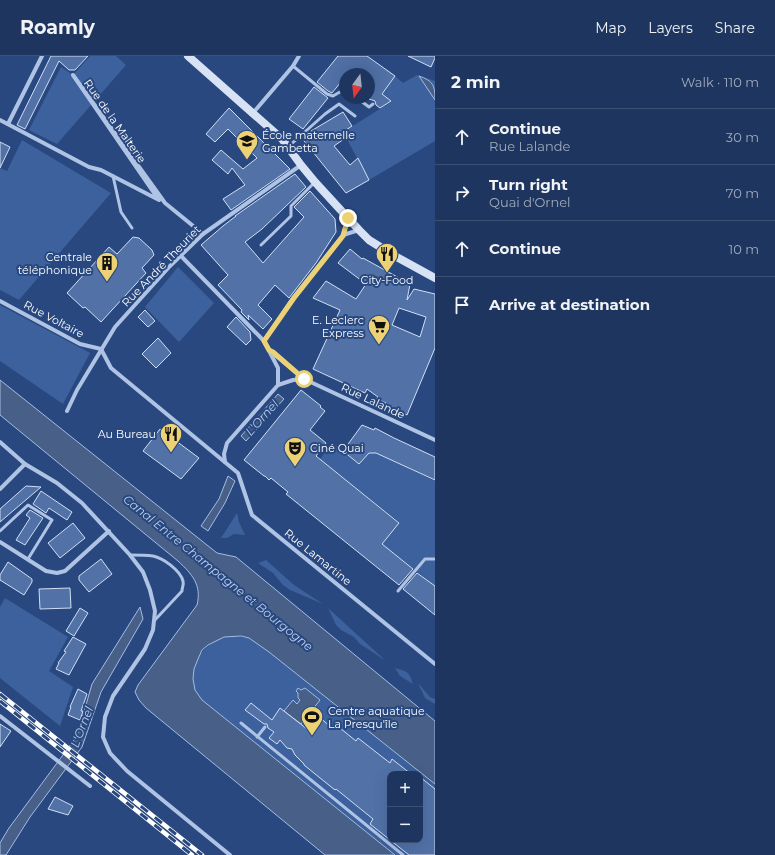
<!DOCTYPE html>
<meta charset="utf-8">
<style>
:root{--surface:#1e365f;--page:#2b4168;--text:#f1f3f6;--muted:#a1abbd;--line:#3c5074}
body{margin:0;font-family:Montserrat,sans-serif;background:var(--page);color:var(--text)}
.controls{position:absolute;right:12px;bottom:12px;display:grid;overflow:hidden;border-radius:8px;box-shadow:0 4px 16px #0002}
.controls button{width:36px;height:36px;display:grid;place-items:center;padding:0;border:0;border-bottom:1px solid var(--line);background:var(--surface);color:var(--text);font:20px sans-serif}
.compass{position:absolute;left:339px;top:12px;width:36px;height:36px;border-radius:50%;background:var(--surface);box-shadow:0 4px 16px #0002;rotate:195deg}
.stop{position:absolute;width:12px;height:12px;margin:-9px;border:3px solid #ecd275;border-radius:50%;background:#fff}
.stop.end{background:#ecd275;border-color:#fff;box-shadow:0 1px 4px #0008}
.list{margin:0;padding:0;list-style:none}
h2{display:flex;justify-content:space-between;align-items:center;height:52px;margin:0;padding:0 16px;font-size:17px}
h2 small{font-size:13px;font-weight:400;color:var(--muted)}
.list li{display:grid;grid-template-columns:26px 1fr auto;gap:12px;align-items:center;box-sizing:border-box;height:56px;padding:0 16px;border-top:1px solid var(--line)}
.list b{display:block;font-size:15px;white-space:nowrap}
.list p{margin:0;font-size:13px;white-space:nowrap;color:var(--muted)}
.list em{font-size:13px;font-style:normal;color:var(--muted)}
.icon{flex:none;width:22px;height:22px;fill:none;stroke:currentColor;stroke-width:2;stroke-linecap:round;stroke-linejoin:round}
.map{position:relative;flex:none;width:435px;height:799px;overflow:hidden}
header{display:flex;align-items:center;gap:24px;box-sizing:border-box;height:56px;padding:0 20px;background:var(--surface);border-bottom:1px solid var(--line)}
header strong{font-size:19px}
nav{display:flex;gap:22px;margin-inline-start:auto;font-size:14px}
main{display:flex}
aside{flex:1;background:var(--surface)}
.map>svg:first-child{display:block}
</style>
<header>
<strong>Roamly</strong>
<nav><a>Map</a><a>Layers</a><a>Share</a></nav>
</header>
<main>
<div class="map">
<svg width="435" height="799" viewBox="0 0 435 799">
<rect width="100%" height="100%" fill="#28487f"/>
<!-- green -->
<g fill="#3c619c" fill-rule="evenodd">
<path d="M90 0H116L126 9 57 88 29 74 61 11 73 19Z"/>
<path d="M417 19 435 25V85L369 124 343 76 391 46 382 38 395 20 403 27Z"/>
<path d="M22 84 111 137 19 244 0 234V112L7 115Z"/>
<path d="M178 211 214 247 179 286 145 251Z"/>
<path d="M0 249 90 297 63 348 0 305Z"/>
<path d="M332 387 359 408 369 397H376L435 425V530L382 488 399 466 320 403Z"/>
<path d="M237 457 239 466 245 479 234 478 227 482H221Z"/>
<path d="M266 504 294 529 323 548 290 534 283 529 273 517 258 507Z"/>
<path d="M5 542 68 581 49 615 73 631 60 670 0 622V551Z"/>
<path d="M328 552 386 605 360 588 354 581 341 574 336 569Z"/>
<path d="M230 580 249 582 269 596 435 728V799H395L202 644C199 640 195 636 194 631 187 607 207 583 230 580ZM390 718H420V784H390Z"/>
<path d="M395 612C408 616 409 615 413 628L400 620Z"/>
<path d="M418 627 430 641 435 643V648L425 642Z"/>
</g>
<!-- water -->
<g fill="#485f87" stroke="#a3bde5">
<path d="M419 20C433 25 435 29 435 44Z"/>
<path d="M0 324 217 497 236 501 435 665V728L269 596 249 582 241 580 224 581 208 589 202 594 198 603 194 613 193 623 195 634 202 644 395 799H325L146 652 139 644 135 636 138 629 197 549C202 529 192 518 178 505L0 359Z"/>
<path d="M278 338 284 343 246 385 241 380Z"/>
<path d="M228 420 235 425 225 447 208 475 201 470 219 443Z"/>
<path d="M140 551 143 563 101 636 82 691 30 761 6 799H0V787L9 772 77 680 92 628Z"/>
<path d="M298 632 301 634 305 632 320 644 301 668 284 655 293 644 297 648 300 644 298 642V637L296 635Z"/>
</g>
<!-- building -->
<g fill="#5171a7" stroke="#d1dff4" fill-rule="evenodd">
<path d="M51 0H88L75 14H69L59 5 25 73 17 69Z"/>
<path d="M338 0H367L395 20 382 38 391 45 380 52 376 49 375 45 369 43V18H345V21L332 37 328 35 317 26Z"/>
<path d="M408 0H435V2L431 11Z"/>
<path d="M314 31 328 42 303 73 289 63Z"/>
<path d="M229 52 290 113 231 154 223 143 245 129 232 112 228 118 212 104 221 94 243 113 257 102 228 73 215 86 206 78Z"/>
<path d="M343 56 352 70 343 76 345 79 344 83 334 90 350 109 358 102 369 124 346 137 304 85 311 75Z"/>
<path d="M0 86 10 91 0 112Z"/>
<path d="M295 118 306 131 262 173 245 186 263 207 304 161 294 151 310 135 335 163 336 176 316 207 289 242 275 229 258 249 272 263 263 273 248 259 249 264 241 256 242 254 218 229 228 219 201 189 223 170 236 160H235Z"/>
<path d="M133 181 139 182 152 194 154 199 142 212 146 217 101 266 85 251 83 252 67 237 109 191 117 198Z"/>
<path d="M350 193 362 203 363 202 410 228 407 244 414 233 435 238V292L407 359 385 349 386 347 377 343 378 341 367 333 365 337 313 313 340 254 313 242 326 225 356 243 366 228 338 207ZM399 252 426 261 420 281 392 269Z"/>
<path d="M145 254 155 265 148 271 138 261Z"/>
<path d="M236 261 250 276 251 284 246 289 227 271Z"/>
<path d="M158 282 171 297 156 312 142 298Z"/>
<path d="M301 334 321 350 320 351 325 355 310 374 326 387 316 400 399 467 382 488 413 513 399 529 286 438 288 436 271 422 269 424 265 420H264L244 404Z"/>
<path d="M362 369 374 374 375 372 394 382 435 401V424L376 397H369L359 408 343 395Z"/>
<path d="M160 373 199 402 181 423 143 395Z"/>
<path d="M26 430 41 431 0 466V453Z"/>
<path d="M41 435 72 456 67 464 49 452 46 457 33 448Z"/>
<path d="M30 454 43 462 25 489 16 484 30 462 26 459Z"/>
<path d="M73 467 85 482 60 502 48 487Z"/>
<path d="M101 503 112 518 89 536 79 524V520Z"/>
<path d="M8 506 32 523V526L24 539 0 524V519Z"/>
<path d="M417 517 435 530V559L403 533Z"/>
<path d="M70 532 71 552 40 553 39 533Z"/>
<path d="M80 552 88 557 74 580 66 575Z"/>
<path d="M73 581 86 588 69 619 56 613 59 607H58L66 596 64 595Z"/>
<path d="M78 633 87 638 81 655H83L80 664 68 659 71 651H70Z"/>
<path d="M251 647 272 664 280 652 307 673 318 660 332 672 335 668 356 685 358 682 390 707 392 703 411 718H390V784H420V721L435 733V799H409L370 768 373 763 336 733 335 734 304 709V708L295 699 292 693 287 692 280 684 277 688 269 682 274 676 268 672 267 668H264L245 654Z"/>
<path d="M0 668 11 675 0 691Z"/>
<path d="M55 741 73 750 68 759 48 753Z"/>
</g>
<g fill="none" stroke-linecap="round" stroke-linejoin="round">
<!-- service -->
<g stroke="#afc3e5" stroke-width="3">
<path d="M293 10 327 38 333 40 345 33"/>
<path d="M357 42 369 51 373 48"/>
<path d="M289 90 325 58 339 48 355 60"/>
<path d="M113 120 121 156 132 172"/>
<path d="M261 189 291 160V150L315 126"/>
<path d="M0 475 28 449 52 464 28 503"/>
<path d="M130 499C138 499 145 499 153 500 163 502 180 514 183 525 184 529 182 531 182 535L154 565"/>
<path d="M398 535 425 503H434"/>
<path d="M241 667 403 799"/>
<path d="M257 681 265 671"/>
</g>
<!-- minor -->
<g stroke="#afc3e5" stroke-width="4">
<path d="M253 57 293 10 299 0"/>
<path d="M0 64 89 111 101 114 159 144 73 19 165 147 203 178"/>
<path d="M8 68 42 0"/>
<path d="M343 179 348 163"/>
<path d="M181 200 264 285"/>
<path d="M0 245 80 288 101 293 111 312 238 417 252 459 435 608"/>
<path d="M269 294 304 323 435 384"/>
<path d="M278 329 293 324 304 323"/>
<path d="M67 355 77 334 115 271 170 210 203 178 301 109"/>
<path d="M0 386 25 408 57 427 82 447 130 499 143 516 150 534 155 555 153 574 145 593 113 640 105 661 103 681 110 697 127 715 230 799"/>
<path d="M225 406 224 398 227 387 278 329V312L264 285 293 242 340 183 343 179 359 174"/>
<path d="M0 433 25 408"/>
<path d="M0 486 46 515 57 517 65 515 109 475"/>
<path d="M0 660 90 730"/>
</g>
<!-- secondary -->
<path stroke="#d7e2f5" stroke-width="8" d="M188 0 282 83 301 109 315 126 359 174 369 184 393 199 435 222"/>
<!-- rail casing -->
<g stroke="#fff" stroke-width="4.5">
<g id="rail">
<path d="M0 638 202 799"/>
<path d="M0 645 192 799"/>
</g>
</g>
<!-- rail -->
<use href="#rail" stroke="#28487f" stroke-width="3" stroke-dasharray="9" stroke-linecap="butt"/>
</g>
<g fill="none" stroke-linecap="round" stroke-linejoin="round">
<!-- route -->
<path stroke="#ecd275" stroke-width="5" d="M304 323 273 296 269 294 264 285 294 242 343 180 348 162"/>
</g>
<!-- icons -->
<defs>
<g id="school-pin" transform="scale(1.15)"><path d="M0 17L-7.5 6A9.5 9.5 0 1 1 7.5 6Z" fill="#ecd275" stroke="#28487f"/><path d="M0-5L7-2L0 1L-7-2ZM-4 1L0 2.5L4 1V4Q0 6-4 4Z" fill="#111"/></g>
<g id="restaurant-pin" transform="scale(1.15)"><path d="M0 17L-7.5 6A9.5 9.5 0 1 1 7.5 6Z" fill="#ecd275" stroke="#28487f"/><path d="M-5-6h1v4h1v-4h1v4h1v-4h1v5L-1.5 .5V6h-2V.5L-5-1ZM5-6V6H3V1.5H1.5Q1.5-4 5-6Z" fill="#111"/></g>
<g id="building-pin" transform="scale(1.15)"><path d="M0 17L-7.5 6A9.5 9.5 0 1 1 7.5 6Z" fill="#ecd275" stroke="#28487f"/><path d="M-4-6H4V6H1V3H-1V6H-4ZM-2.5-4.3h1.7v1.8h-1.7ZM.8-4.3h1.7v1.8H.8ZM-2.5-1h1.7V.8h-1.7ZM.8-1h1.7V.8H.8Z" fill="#111"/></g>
<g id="supermarket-pin" transform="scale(1.15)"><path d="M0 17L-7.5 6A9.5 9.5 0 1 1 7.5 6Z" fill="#ecd275" stroke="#28487f"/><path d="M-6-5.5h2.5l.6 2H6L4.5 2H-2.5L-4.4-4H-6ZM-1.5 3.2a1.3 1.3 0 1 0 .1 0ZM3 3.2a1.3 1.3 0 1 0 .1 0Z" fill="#111"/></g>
<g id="theatre-pin" transform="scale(1.15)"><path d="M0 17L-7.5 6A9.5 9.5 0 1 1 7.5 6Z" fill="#ecd275" stroke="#28487f"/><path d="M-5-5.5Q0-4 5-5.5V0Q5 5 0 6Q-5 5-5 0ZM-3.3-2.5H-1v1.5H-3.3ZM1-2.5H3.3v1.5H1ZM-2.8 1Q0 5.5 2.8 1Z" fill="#111"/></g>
<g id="stadium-pin" transform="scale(1.15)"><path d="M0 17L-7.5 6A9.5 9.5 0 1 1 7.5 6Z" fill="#ecd275" stroke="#28487f"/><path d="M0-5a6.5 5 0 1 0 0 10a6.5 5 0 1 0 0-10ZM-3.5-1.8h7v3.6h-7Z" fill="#111"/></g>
</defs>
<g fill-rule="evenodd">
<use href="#school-pin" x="247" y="85"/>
<use href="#restaurant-pin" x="387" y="198"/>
<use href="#building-pin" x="107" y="207"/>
<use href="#supermarket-pin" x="379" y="270"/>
<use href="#restaurant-pin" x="171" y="378"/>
<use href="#theatre-pin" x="295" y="392"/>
<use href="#stadium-pin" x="312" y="661"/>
</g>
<g text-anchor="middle" stroke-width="4" stroke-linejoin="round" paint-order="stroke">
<!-- street labels -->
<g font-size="11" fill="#fff" stroke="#28487f">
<text transform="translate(115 65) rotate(55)" y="4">Rue de la Malterie</text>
<text transform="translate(161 210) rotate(-46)" y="4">Rue André Theuriet</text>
<text transform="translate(54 263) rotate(28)" y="4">Rue Voltaire</text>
<text transform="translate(373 345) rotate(25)" y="4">Rue Lalande</text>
<text transform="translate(318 501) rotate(39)" y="4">Rue Lamartine</text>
</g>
<!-- poi labels -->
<g font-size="11" fill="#fff" stroke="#28487f" text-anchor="start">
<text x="262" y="83">École maternelle<tspan x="262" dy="13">Gambetta</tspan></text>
<text x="92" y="205" text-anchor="end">Centrale<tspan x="92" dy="13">téléphonique</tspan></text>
<text x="387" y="228" text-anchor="middle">City-Food</text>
<text x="364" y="268" text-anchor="end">E. Leclerc<tspan x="364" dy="13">Express</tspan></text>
<text x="156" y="382" text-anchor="end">Au Bureau</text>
<text x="310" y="396">Ciné Quai</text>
<text x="328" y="659">Centre aquatique<tspan x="328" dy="13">La Presqu'île</tspan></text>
</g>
<!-- water labels -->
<g font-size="12" font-style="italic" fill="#baceed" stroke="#28487f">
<text transform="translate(262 362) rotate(-48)" y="4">L'Ornel</text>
<text transform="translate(218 517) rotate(39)" y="4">Canal Entre Champagne et Bourgogne</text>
<text transform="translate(82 671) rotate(-69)" y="4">L'Ornel</text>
</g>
</g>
</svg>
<div class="controls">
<button>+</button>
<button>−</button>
</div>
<svg class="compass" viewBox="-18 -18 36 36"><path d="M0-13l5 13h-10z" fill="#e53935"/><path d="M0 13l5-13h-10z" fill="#a1abbd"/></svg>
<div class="stop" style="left:304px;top:323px"></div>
<div class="stop end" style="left:348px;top:162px"></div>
</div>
<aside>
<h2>2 min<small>Walk · 110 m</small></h2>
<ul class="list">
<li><svg class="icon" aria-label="ahead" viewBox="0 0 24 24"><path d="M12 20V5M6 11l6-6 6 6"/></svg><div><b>Continue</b><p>Rue Lalande</p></div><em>30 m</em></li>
<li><svg class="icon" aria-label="right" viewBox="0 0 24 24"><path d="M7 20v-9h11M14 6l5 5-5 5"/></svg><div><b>Turn right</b><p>Quai d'Ornel</p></div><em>70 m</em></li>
<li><svg class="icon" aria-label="ahead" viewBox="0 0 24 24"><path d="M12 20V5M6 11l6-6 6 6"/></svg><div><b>Continue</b></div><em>10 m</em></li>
<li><svg class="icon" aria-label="arrive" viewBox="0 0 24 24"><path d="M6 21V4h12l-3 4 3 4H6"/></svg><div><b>Arrive at destination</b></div></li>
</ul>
</aside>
</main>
